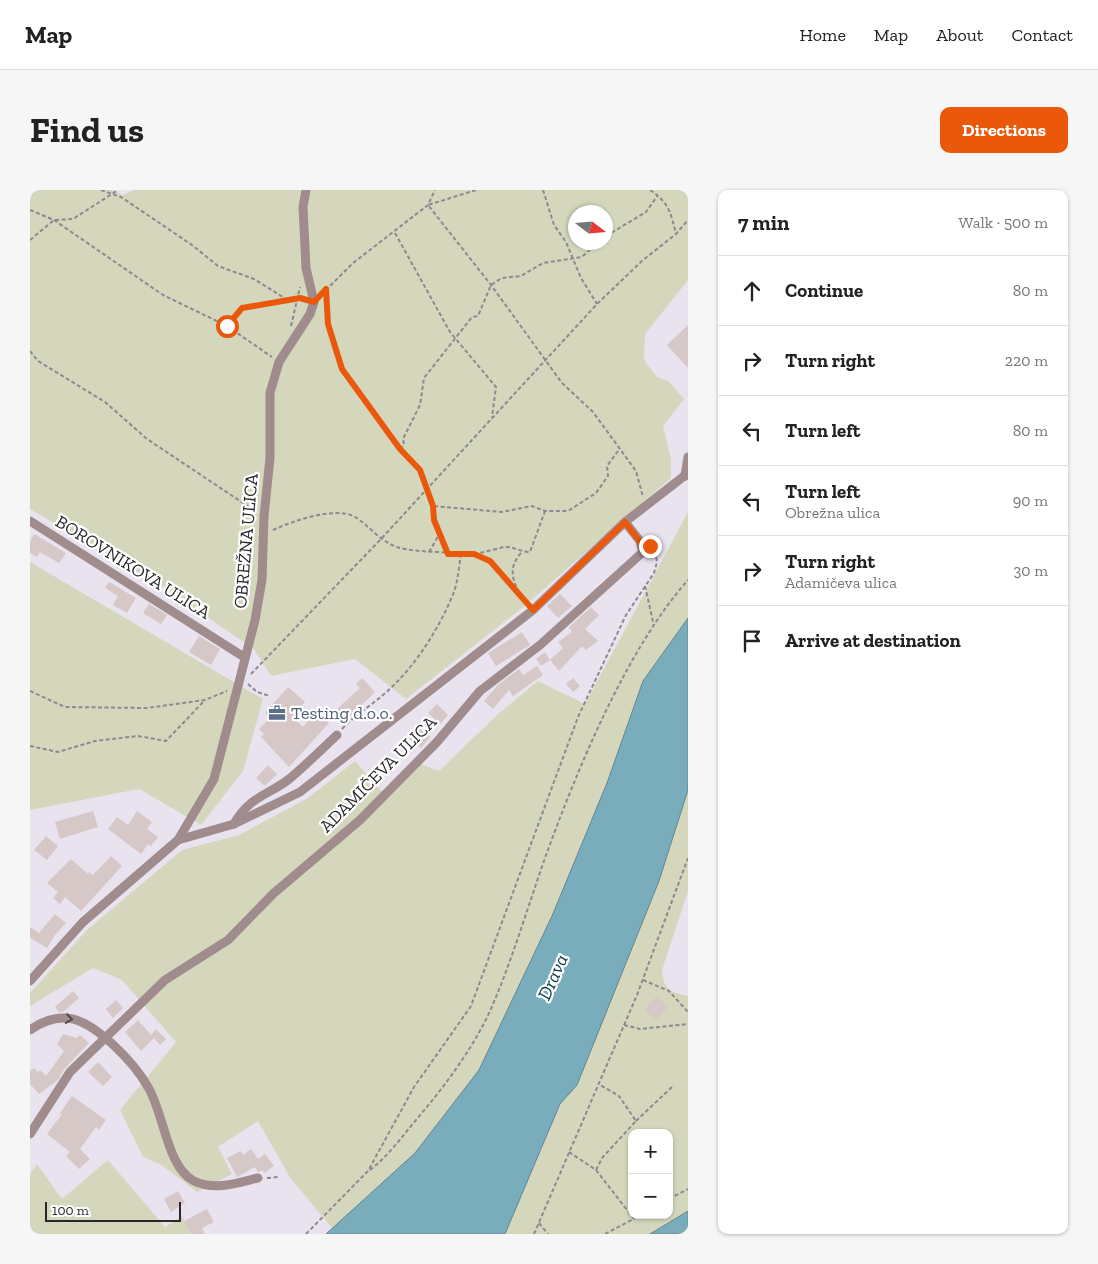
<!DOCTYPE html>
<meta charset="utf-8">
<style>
:root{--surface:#fff;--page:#f6f6f6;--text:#222;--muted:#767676;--line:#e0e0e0;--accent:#ea580c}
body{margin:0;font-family:"Zilla Slab",serif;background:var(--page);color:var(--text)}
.controls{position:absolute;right:15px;bottom:15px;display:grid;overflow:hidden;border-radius:10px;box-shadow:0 1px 4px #0004}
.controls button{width:45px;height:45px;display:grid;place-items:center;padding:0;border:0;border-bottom:1px solid var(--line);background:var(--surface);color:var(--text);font:25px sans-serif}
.compass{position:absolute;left:538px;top:15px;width:45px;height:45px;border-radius:50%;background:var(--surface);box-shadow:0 1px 4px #0004;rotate:106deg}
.scale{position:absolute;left:15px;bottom:12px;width:136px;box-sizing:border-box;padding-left:5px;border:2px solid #29272b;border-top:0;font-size:14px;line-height:18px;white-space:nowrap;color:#29272b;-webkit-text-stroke:4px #fff;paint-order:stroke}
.stop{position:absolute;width:15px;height:15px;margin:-11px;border:4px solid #ea580c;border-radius:50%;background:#fff}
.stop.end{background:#ea580c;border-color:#fff;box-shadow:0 1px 5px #0008}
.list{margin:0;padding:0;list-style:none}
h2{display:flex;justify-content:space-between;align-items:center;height:65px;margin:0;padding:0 20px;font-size:21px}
h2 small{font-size:16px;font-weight:400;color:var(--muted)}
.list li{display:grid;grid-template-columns:32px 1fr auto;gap:15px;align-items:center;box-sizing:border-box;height:70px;padding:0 20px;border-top:1px solid var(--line)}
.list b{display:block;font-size:19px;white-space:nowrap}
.list p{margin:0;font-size:16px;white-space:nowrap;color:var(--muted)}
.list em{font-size:16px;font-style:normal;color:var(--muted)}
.icon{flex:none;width:28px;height:28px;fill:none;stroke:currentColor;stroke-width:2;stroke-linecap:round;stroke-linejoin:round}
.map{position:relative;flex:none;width:658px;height:1044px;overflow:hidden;border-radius:10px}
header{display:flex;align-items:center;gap:30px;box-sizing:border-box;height:70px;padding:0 25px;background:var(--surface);border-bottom:1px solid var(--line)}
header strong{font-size:24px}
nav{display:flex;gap:28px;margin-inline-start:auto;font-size:18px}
.intro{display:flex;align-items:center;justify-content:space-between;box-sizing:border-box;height:120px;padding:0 30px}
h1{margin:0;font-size:35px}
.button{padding:12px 22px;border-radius:10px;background:var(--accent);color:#fff;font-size:18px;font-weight:700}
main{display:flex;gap:30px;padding:0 30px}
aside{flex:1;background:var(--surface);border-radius:10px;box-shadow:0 1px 4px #0004}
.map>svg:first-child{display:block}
</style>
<header>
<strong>Map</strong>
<nav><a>Home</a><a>Map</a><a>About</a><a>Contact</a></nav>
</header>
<div class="intro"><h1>Find us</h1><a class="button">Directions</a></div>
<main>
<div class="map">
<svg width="658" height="1044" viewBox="0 0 658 1044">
<rect width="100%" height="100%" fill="#e8e3ee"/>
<!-- green -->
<g fill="#d5d7bd" fill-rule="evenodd">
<path d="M0 0H82L93 5 104 0H658V90L615 144 614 170 627 187 638 191 654 209 633 236 641 269V288L492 418 376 509 325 469 241 486 224 459 130 395 0 319ZM546 22H576V52H546Z"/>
<path d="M658 322V428L613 491 577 593 522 726 477 824 449 880 385 963 303 1039 261 989 228 931 188 957 202 984 167 1002 130 974 113 967 90 920 146 852 92 790 63 778 0 816V803L57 740 152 660 209 645 278 608 325 571 357 607 391 574 409 581 468 524 508 491 555 514Z"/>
<path d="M0 372 233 509 213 581 171 635 109 599 0 620Z"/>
<path d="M658 600V701L632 780C633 799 640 802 658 806V1021L620 1044H475L531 913 547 895 629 691ZM602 943H639V1025H602Z"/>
<path d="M78 970 135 1037 152 1026 161 1044H0V984L7 974 32 1009Z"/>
</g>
<!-- water -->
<g fill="#7aadbb" stroke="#628590">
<path d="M658 428V600L629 691 547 895 530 914 475 1044H296L385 963 449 880 522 726 577 593 613 491Z"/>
<path d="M658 1021V1044H620Z"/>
</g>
<!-- building -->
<g fill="#d5c8c7">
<path d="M658 135V178L637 155Z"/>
<path d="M4 344 36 363 29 373 10 362 7 367 0 363V352Z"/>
<path d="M79 392 106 408 97 423 83 415 88 406 75 398Z"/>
<path d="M530 404 542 416 528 428 517 416Z"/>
<path d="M119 414 137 425 131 434 113 423Z"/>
<path d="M561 417 569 425 555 439 568 451 556 460 552 456 529 481 520 470 533 458 528 452 542 442 539 437Z"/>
<path d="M492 442 500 455 466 476 458 463Z"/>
<path d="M169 446 190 459 181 475 159 462Z"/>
<path d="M515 462 520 470 511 476 506 469Z"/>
<path d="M507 476 513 485 483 506 479 500 463 519 454 511 468 495 489 479 493 485Z"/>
<path d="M332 488 345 502 316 530 307 519 330 498 326 494Z"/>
<path d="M543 488 550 496 543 502 536 494Z"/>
<path d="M258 497 275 512 262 527 273 537 287 522 299 533 259 577 231 547 234 544 229 539 240 528 235 523Z"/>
<path d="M407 514 418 525 410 534 398 523Z"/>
<path d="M387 537 400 547 391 558 378 548Z"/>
<path d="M238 575 247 584 235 596 226 588Z"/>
<path d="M63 621 68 637 30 649 25 632Z"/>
<path d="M107 621 122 632 117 639 128 647 121 656 118 654 111 664 78 639 87 627 98 635Z"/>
<path d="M16 646 28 656 17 670 4 660Z"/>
<path d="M81 666 92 676 51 721 35 707 30 714 23 708 28 702 17 693 41 669 58 684 59 682 63 685Z"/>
<path d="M25 724 36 733 25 745 17 758 0 748V737L9 743Z"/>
<path d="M43 801 49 808 33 822H29L25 817Z"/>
<path d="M627 806 638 817 626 830 614 820Z"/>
<path d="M86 810 93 818 83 828 76 819Z"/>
<path d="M108 830 121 845 126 839 136 849 130 855 124 848 111 861 95 842Z"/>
<path d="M33 844 47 848 50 845 59 853 35 878 28 890 9 904 0 894V881L4 878 8 882 10 880 16 886 34 861 27 854Z"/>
<path d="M68 872 82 887 73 896 58 882Z"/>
<path d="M42 906 76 930 69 940 66 937 50 959 60 969 49 979 36 966 40 962 17 944 32 924 30 923Z"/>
<path d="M221 959 228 969 235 964 244 976 234 983 233 980 228 982 225 977 207 987 197 968 211 961 213 965Z"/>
<path d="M148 1001 155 1013 141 1022 134 1009Z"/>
<path d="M177 1019 184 1032 172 1038 175 1044H161L154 1031Z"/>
</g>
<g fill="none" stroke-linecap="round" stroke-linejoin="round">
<!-- path -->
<g stroke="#8d8991" stroke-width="2" stroke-dasharray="4 2.5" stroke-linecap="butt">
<path d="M71 0 91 7 162 55 188 76 224 89 256 109"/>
<path d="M446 0 398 15 461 95 532 193 563 222 606 281 613 307"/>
<path d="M513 0 524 35 536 52 551 88 567 114"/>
<path d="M620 0C639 12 641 24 646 44L658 30"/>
<path d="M0 20 24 30 133 105 197 136 212 117 256 109H274"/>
<path d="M365 43 420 142 466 197 462 227"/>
<path d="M576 46 616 22 628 5"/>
<path d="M0 50 24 30 43 29 88 0"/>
<path d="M296 99 298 134 312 179 370 259 390 280 403 316"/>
<path d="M291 105 323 73 398 15 405 0"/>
<path d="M197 136 242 167"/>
<path d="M261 136 270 97"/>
<path d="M0 161 8 171 75 212 117 249 225 321"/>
<path d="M370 259 374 255 373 249 390 215 394 188 442 127 448 126 461 95 472 88 491 86 513 73 552 67 568 52"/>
<path d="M243 340C263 331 307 315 327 328 341 338 350 351 367 357 391 365 443 359 460 371 473 381 487 402 498 414"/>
<path d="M399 362 410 343"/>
<path d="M491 363C478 378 482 390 491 406"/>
<path d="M418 364 404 330 403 316 472 322 502 316 515 321H538L566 303 578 286 577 276 588 261"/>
<path d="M444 364C452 363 472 357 476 357 485 357 491 362 500 362L515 321"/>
<path d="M615 396 624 436"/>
<path d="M221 484 351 349 567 114 613 70 646 44"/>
<path d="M218 494 227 502 240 506"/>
<path d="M0 501 35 517 117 518 175 510 197 501"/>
<path d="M312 539C325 525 339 517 353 505 384 479 409 439 424 402 428 390 429 377 431 364"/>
<path d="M0 556 28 562 65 551 108 546 136 551 175 510"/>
<path d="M613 790 639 801 658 822"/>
<path d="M594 835 610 839 658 834"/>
<path d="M606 931 644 895"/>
<path d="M539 962 566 980 604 1029"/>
<path d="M340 980C358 966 371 948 386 930 414 897 442 860 460 821 482 771 497 719 515 668 547 580 596 460 658 390"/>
<path d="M566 980 572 968 606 931 589 906 570 895"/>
<path d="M237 988 248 987"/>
<path d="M639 1009 658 999"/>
<path d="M509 1033 518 1044"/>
<path d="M276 1044 338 981 384 897 441 816 548 527 596 425 624 383 627 372 626 365 622 359"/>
<path d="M504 1044 607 805 658 668"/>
<path d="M575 1044 611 1025"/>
</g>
<!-- street -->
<g stroke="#a08b8d" stroke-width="9">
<path d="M655 286 658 267"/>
<path d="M0 331 214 467"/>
<path d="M204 634C218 608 236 606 258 590 275 576 291 560 307 545"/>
<path d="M148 650 204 634 270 602 503 420 595 332 658 283"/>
<path d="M0 791 53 732 148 650 184 589 225 430 232 390 234 326 240 268V203L249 172 280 124 284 112 276 78 273 17 276 0"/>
<path d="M0 840C10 833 23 827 36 828 64 829 105 874 118 897 134 923 137 978 164 991 185 1001 207 993 228 988"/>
<path d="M0 944 40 882 135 790 198 750 244 703 330 630 407 552 450 501 510 455 613 362 610 351 595 332"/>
</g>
</g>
<!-- one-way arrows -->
<defs><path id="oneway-chevron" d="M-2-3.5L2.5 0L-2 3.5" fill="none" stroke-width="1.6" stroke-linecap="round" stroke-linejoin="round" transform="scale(1.25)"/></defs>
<use stroke="#534a4d" href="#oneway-chevron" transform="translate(39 829) rotate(8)"/>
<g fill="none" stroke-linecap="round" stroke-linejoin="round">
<!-- route -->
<path stroke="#ea580c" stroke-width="6" d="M197 136 212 118 270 108 284 112 296 99 298 134 312 179 370 259 390 280 403 316 404 330 418 364H444L460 371 503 420 595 332 610 352 620 356"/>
</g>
<!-- icons -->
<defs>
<g id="office-bare" transform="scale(1.35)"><path d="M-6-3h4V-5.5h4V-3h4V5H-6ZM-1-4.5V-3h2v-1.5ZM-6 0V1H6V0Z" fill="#5c6f8a" stroke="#fff" stroke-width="2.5" paint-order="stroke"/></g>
</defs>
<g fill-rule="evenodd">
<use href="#office-bare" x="247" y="523"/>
</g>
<g text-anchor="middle" stroke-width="4.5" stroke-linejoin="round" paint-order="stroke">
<!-- street labels -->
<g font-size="18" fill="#29272b" stroke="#fff">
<text transform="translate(216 351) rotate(-85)" y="6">OBREŽNA ULICA</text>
<text transform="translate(103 377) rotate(32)" y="6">BOROVNIKOVA ULICA</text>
<text transform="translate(348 584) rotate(-45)" y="6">ADAMIČEVA ULICA</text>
</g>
<!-- service labels -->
<g font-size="18" fill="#4e5e75" stroke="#fff" text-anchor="start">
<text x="261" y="529">Testing d.o.o.</text>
</g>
<!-- water labels -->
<g font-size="19" font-style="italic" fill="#083944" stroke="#fff">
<text transform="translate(522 787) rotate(-66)" y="7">Drava</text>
</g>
</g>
</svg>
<div class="controls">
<button>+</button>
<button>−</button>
</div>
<svg class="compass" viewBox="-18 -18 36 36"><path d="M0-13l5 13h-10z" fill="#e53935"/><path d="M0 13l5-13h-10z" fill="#767676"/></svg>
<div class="scale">100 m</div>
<div class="stop" style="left:197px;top:136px"></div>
<div class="stop end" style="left:620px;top:356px"></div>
</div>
<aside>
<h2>7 min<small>Walk · 500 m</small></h2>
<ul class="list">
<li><svg class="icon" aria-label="ahead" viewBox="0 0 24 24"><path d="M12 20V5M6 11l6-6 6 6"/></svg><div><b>Continue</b></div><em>80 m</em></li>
<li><svg class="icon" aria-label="right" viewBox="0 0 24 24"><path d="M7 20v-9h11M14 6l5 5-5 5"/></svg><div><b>Turn right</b></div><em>220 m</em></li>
<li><svg class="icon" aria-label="left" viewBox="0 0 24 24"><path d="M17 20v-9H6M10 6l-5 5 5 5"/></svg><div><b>Turn left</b></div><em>80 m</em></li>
<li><svg class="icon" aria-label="left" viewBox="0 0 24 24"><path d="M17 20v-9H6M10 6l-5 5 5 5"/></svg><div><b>Turn left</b><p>Obrežna ulica</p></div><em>90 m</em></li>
<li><svg class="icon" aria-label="right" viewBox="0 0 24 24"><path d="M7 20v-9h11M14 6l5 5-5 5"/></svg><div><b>Turn right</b><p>Adamičeva ulica</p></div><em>30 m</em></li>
<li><svg class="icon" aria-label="arrive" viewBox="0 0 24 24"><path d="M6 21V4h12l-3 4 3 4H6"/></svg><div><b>Arrive at destination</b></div></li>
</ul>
</aside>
</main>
